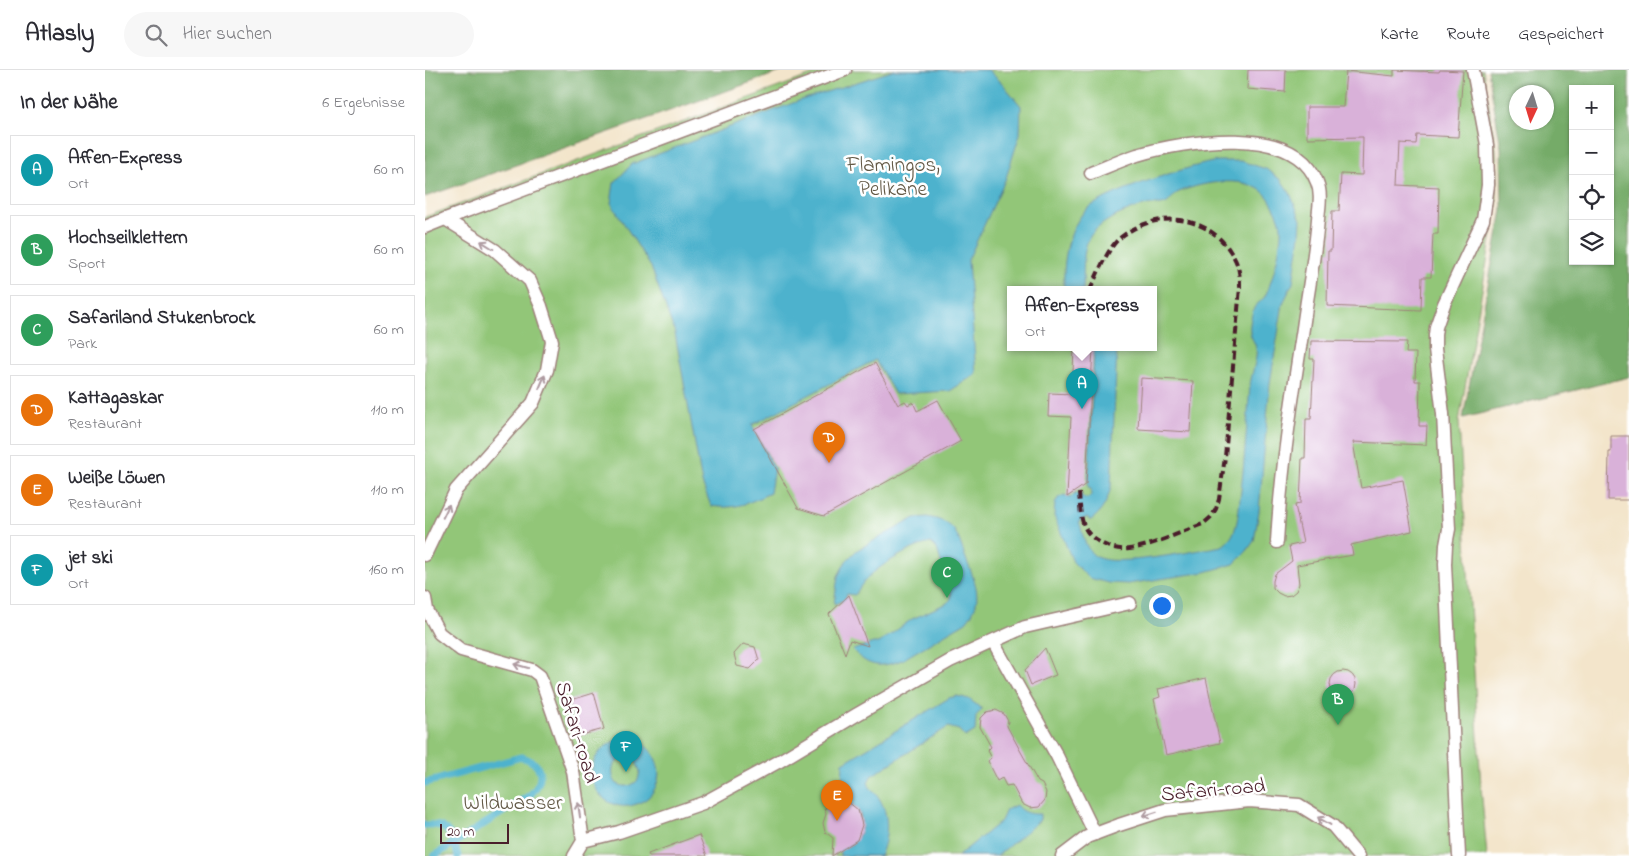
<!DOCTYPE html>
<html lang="de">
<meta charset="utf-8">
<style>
:root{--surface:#fff;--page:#f7f7f7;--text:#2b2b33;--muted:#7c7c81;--line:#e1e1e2;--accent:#c8321e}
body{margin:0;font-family:"Indie Flower",sans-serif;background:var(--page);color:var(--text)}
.controls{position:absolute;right:15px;top:15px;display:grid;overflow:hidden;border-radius:0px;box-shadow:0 1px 4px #0004}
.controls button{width:45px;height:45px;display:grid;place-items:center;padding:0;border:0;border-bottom:1px solid var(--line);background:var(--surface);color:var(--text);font:25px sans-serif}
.compass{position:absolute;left:1084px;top:15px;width:45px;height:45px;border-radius:50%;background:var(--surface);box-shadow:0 1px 4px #0004;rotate:184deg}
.scale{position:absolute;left:15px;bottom:12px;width:69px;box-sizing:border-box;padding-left:5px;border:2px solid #4a1f2b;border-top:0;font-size:14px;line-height:18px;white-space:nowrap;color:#4a1f2b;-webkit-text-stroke:4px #fff;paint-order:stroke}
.you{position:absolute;left:736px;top:535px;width:18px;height:18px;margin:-12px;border:4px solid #fff;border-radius:50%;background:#1a73e8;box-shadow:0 0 0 8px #1a73e833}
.badge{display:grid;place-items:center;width:32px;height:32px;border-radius:50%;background:var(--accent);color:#fff;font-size:16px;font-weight:700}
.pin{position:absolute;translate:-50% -41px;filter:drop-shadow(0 1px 2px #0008)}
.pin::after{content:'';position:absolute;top:26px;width:18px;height:15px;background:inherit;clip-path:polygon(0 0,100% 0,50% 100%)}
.popup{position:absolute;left:582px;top:216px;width:150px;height:65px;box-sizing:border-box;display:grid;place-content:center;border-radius:0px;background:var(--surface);filter:drop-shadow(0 1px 4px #0005);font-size:16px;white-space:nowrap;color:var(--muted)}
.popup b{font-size:19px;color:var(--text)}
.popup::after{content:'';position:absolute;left:50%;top:100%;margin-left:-10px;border:10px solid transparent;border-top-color:var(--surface)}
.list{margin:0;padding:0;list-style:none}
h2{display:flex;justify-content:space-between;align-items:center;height:65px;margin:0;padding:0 20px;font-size:21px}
h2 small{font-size:16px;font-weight:400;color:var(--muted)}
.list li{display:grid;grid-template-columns:32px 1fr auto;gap:15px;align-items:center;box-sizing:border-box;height:70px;margin:0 10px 10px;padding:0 10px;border:1px solid var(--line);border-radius:0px}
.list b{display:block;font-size:19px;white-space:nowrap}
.list p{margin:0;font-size:16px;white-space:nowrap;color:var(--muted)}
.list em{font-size:16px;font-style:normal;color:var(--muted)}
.icon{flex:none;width:28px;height:28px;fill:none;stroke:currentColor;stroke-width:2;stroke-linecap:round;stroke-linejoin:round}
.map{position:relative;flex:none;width:1204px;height:786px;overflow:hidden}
header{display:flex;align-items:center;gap:30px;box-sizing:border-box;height:70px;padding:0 25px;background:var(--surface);border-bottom:1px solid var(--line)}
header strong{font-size:24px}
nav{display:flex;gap:28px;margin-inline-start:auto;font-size:18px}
.search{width:350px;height:45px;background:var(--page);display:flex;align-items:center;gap:12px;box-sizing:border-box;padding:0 18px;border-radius:28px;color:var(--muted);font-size:19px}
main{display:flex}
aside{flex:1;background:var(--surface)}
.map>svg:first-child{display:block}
</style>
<header>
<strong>Atlasly</strong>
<div class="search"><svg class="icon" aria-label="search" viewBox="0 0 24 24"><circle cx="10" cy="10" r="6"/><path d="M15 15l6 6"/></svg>Hier suchen</div>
<nav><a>Karte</a><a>Route</a><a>Gespeichert</a></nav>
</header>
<main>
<aside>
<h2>In der Nähe<small>6 Ergebnisse</small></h2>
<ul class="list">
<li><span class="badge" style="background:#0f9aa8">A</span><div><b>Affen-Express</b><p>Ort</p></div><em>60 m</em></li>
<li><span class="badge" style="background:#2e9e5b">B</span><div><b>Hochseilklettern</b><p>Sport</p></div><em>60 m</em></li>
<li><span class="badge" style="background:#2e9e5b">C</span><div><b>Safariland Stukenbrock</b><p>Park</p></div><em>60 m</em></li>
<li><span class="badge" style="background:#e8710a">D</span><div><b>Kattagaskar</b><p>Restaurant</p></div><em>110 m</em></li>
<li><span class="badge" style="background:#e8710a">E</span><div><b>Weiße Löwen</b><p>Restaurant</p></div><em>110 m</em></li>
<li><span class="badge" style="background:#0f9aa8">F</span><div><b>jet ski</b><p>Ort</p></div><em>160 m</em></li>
</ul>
</aside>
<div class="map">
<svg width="1204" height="786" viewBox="0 0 1204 786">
<rect width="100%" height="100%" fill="#fff"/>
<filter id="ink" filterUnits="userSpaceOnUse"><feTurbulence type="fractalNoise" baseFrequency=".02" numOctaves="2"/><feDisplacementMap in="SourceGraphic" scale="10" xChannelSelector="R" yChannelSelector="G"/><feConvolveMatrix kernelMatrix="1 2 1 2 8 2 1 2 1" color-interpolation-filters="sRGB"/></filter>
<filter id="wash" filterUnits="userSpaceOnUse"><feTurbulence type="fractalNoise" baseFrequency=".0096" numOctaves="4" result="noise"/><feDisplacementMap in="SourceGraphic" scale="20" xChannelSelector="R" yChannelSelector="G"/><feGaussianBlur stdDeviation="1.12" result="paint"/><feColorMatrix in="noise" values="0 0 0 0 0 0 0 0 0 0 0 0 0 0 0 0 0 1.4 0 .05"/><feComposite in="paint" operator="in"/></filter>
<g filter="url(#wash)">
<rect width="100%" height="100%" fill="#f3e5cb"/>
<!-- green -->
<path fill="#92c678" stroke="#6e7252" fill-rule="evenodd" d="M400 0H1058L1071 79 1072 135 1034 352 1056 716 1062 786H0V147ZM586 220H728V278H586Z"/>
<!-- forest -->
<g fill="#75ab68" stroke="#60654a" fill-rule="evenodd">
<path d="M0 0H361L0 127Z"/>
<path d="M1063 0H1204V307L1038 348 1077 140 1076 78ZM1148 19H1185V191H1148ZM1122 22V52H1092V22Z"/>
</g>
<!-- water -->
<g fill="#4eb2cd" stroke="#4c687c" fill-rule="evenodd">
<path d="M470 0H563L577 13 596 36 595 64 581 108 543 190 551 304 525 321 470 324 450 290 327 355 349 398 345 423C324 433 310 440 286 436L277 413 250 263 226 197 186 133 189 113 207 94 376 30Z"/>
<path d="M793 91H816L841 99 856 110 865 123 876 150 875 165 868 213 858 233 845 313 834 441 829 471 821 482 809 494 780 502 703 514 683 513 664 508 648 492 629 446 630 434 633 428 639 425 646 427 650 423 656 424 658 428H663L666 425V419L663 418 669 278H692L686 417C682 432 678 441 666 450H664L663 447 654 451C658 463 659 478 670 486 687 499 773 480 797 476 803 472 808 466 810 459 814 447 814 434 816 421 820 386 822 351 825 316 826 305 833 287 831 278 830 272 825 267 825 261 824 255 827 243 829 238 832 233 839 230 841 224 848 210 857 173 856 158 856 148 848 135 843 127 824 103 778 112 754 122 747 125 746 132 740 134 733 137 728 133 722 135 703 140 678 149 666 165 656 178 659 205 658 220H639C638 194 641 165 658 143 673 124 767 95 793 91Z"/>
<path d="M502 447C512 449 522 451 529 460 534 467 537 478 540 486 549 511 561 529 541 552L477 590C456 598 443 598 428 580L448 573H454L487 549 522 533 526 529V524L512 479 506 473C489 475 449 498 439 512 435 516 433 521 430 525L422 524 420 530 409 534 413 506 421 491 432 480 490 448Z"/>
<path d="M532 626 544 629 557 639 551 646 550 661 540 667 534 660 523 657 446 706 443 712C445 720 450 722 454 728 465 745 463 769 455 786H415V777C442 778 445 732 416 731L418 693 524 628Z"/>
<path d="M194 669C197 669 202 669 205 669 226 672 240 697 231 716 228 723 223 729 216 732 175 753 141 690 194 669ZM202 688 211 692 215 701 213 710C206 717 199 718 191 713 184 702 188 689 202 688Z"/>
<path d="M591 735C597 743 605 744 615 744V750L572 786H533L576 751 581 740Z"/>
</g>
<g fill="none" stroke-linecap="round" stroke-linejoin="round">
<!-- stream -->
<g stroke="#4eb2cd" stroke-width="7">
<path d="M0 713 96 687C119 693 120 710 105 725L9 786"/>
<path d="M0 755C24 752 28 767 33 786"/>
</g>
</g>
<g id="blocks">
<!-- building -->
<g fill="#d9b1d9">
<path d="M823 0H861L860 22 822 19Z"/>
<path d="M969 0 1014 2 1015 0 1038 1 1033 67 992 65 991 74 975 73 973 115 1014 117 1013 164H1008L1006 207H997L996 240 902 236 903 181H906L907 141H914L916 104 937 105 938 67 882 68V37H918L921 1 969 6Z"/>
<path d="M886 271 982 272 981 283H991L990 311H995L994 356H1002L1001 375 928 372 936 418 978 410 987 461 926 475 928 485 872 495 874 514 871 521 866 525 859 526 853 523 848 518V511L850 504 867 491 864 476 878 473 870 435 875 434 877 388H880L881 349H886L889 289H885Z"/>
<path d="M649 278H668L661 414 642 427 646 347 623 346 624 323 647 324Z"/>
<path d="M450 293 473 335 480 331 483 335 488 332 492 341 513 330 536 371 399 446 373 438 329 359Z"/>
<path d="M716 308 768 311 765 362 713 359Z"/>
<path d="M1186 366H1204V430H1183L1184 382H1186Z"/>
<path d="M424 525 443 576 425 570 420 584 404 544Z"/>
<path d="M318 574 330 577 334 590 325 599 312 596 309 584Z"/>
<path d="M620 578 631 605 606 615 600 600Z"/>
<circle cx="918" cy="614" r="13"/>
<path d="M781 608 795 673 741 685 729 629 735 627 733 619Z"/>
<path d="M169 623 179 659 153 666 143 631Z"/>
<path d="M571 640 579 644 583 651 582 656 596 682 613 712 617 714 621 722 620 730 614 737 605 738 597 734 587 715 581 716 577 708 572 711 562 691 566 688 562 681 566 677 555 657 556 648 562 642Z"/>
<path d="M417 727 433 740 437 755 432 770 407 786 408 768 400 762 398 753 401 744 399 739Z"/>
<path d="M274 765 282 786H224L223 784Z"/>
</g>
</g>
</g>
<g filter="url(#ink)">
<use href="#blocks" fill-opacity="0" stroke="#9e827b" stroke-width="1"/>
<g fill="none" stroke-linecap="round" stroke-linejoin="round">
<!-- lane casing -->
<g stroke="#9e827b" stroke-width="15">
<g id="lane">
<path d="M666 103C681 97 697 90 712 85 759 71 869 52 892 112 897 124 894 137 893 149 890 186 883 221 878 258 867 329 856 400 852 472"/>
<path d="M20 149 420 0"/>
<path d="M0 157 20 149 70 180 105 211 116 236 127 271 122 300 108 333 31 420 0 485"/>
<path d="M0 528 2 540 14 563 36 580 107 600 115 606 148 701 158 771 149 786"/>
<path d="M568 572 632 686 670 764"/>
<path d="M158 771 194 762 278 733 353 692 431 645 525 591 600 557 705 533"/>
<path d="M637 786 662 767 694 755 740 740 824 731 874 735 908 756 933 786"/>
<path d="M1034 786 1020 494 1021 475 1024 459 1018 344 1010 279V265L1011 257 1019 234 1058 150 1063 115 1062 75 1048 0"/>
</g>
</g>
<!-- lane -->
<use href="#lane" stroke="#fff" stroke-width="12"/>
<!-- rail -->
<path stroke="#4a1f2b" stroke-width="4" stroke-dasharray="8 4" stroke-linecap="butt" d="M654 423C655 434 655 448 660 458 667 472 689 481 704 479 728 476 755 462 778 454L786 447 791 439 794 429 800 387 815 217C815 212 815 207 814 202 813 194 809 187 805 181 781 144 730 140 696 167 682 178 673 204 665 220"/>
</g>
<!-- one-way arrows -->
<defs><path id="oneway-shaft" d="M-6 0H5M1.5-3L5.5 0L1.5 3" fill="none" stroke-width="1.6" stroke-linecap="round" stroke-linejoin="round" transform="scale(1.25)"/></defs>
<g stroke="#ae9aa0">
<use href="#oneway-shaft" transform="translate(62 175) rotate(-148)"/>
<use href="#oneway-shaft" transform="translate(117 312) rotate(-67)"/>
<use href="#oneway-shaft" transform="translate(21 441) rotate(-64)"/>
<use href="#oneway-shaft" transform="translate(96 596) rotate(-164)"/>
<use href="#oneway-shaft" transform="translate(154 740) rotate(-98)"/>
<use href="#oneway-shaft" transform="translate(725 744) rotate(162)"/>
<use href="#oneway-shaft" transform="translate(899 751) rotate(-149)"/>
</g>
</g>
<g text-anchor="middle" stroke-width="5" stroke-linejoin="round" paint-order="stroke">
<!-- park labels -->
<g font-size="21" fill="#635946" stroke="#fff">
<text x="468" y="101">Flamingos,<tspan x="468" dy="24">Pelikane</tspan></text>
<text x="88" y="739">Wildwasser</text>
</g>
<!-- street labels -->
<g font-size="21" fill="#4a1f2b" stroke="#fff">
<text transform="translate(153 662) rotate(73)" y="7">Safari-road</text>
<text transform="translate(788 719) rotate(-5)" y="7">Safari-road</text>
</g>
</g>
</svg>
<div class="controls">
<button>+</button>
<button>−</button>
<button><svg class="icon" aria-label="locate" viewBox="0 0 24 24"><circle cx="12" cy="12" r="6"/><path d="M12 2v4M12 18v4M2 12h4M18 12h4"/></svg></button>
<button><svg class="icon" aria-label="layers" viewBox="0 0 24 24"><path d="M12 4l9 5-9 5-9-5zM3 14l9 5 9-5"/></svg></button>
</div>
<svg class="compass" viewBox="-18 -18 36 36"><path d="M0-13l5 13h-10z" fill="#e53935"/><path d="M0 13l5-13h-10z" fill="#7c7c81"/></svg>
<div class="scale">20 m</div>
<div class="you"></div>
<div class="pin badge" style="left:657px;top:339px;background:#0f9aa8">A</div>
<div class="popup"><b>Affen-Express</b>Ort</div>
<div class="pin badge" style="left:913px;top:655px;background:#2e9e5b">B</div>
<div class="pin badge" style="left:522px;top:528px;background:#2e9e5b">C</div>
<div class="pin badge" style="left:404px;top:393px;background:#e8710a">D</div>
<div class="pin badge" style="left:412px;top:751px;background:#e8710a">E</div>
<div class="pin badge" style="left:201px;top:702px;background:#0f9aa8">F</div>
</div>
</main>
